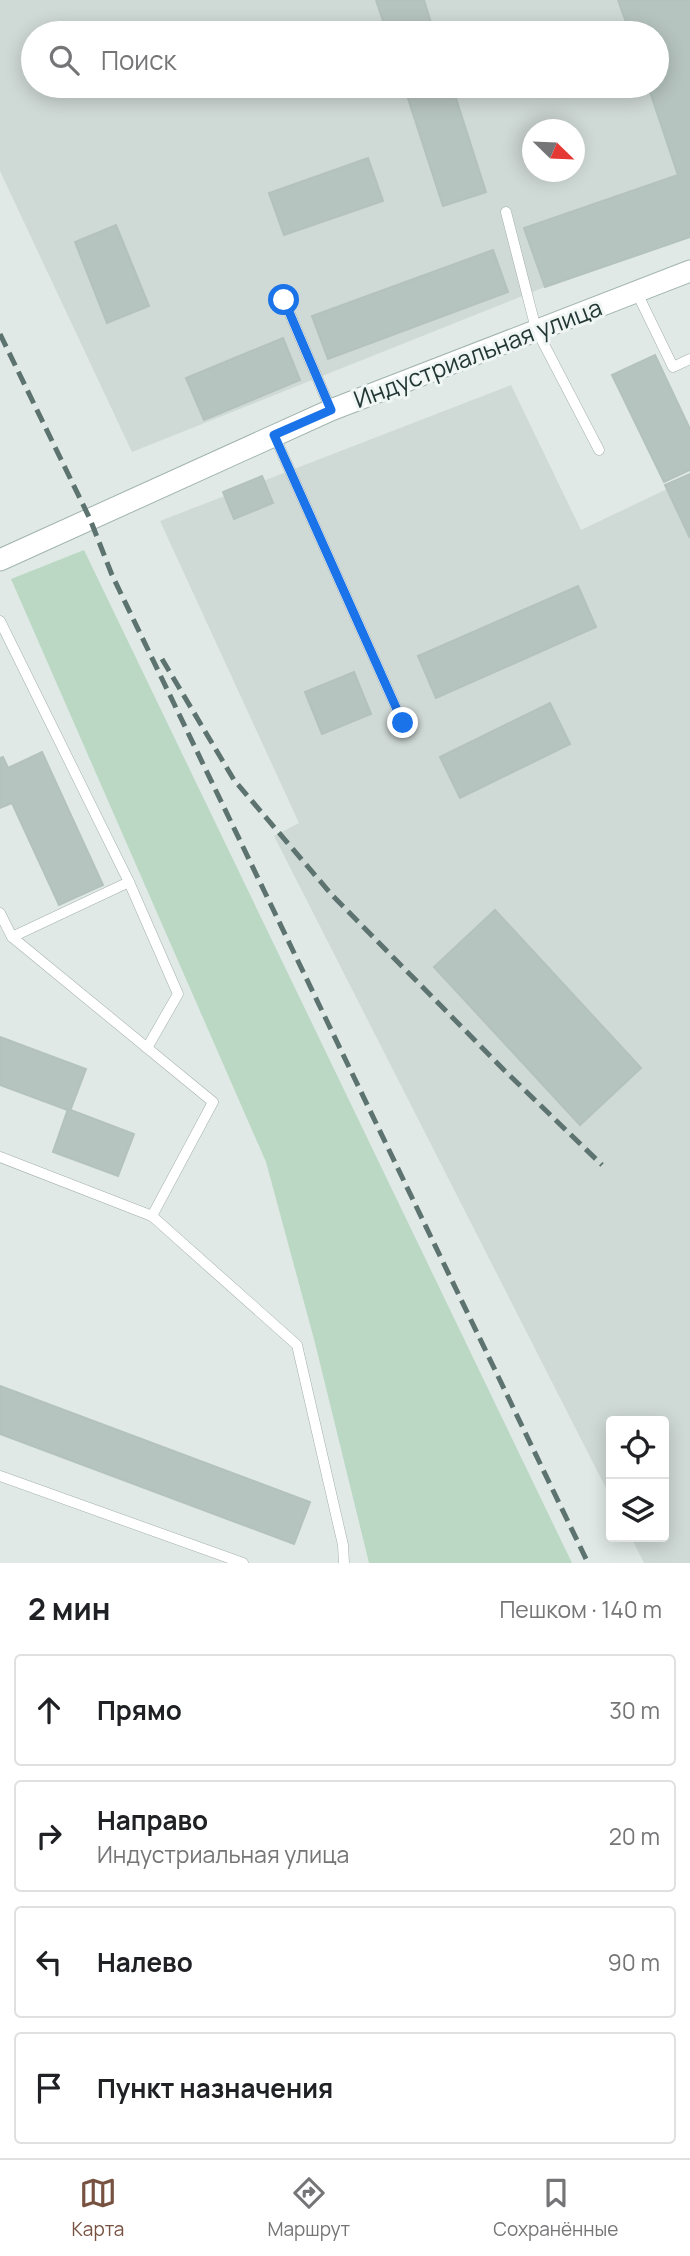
<!DOCTYPE html>
<html lang="ru">
<meta charset="utf-8">
<style>
:root{--surface:#fff;--page:#f6f6f6;--text:#202124;--muted:#757577;--line:#e0e0e0;--accent:#785241}
body{margin:0;font-family:Manrope,sans-serif;background:var(--page);color:var(--text)}
.controls{position:absolute;right:21px;bottom:21px;display:grid;overflow:hidden;border-radius:7px;box-shadow:0 4px 18px #0003}
.controls button{width:63px;height:63px;display:grid;place-items:center;padding:0;border:0;border-bottom:2px solid var(--line);background:var(--surface);color:var(--text);font:35px sans-serif}
.compass{position:absolute;left:522px;top:119px;width:63px;height:63px;border-radius:50%;background:var(--surface);box-shadow:0 4px 18px #0003;rotate:113deg}
.stop{position:absolute;width:21px;height:21px;margin:-16px;border:5px solid #1a73e8;border-radius:50%;background:#fff}
.stop.end{background:#1a73e8;border-color:#fff;box-shadow:0 2px 7px #0008}
.list{margin:0;padding:0;list-style:none}
h2{display:flex;justify-content:space-between;align-items:center;height:91px;margin:0;padding:0 28px;font-size:30px}
h2 small{font-size:23px;font-weight:400;color:var(--muted)}
.list li{display:grid;grid-template-columns:46px 1fr auto;gap:21px;align-items:center;box-sizing:border-box;height:112px;margin:0 14px 14px;padding:0 14px;border:2px solid var(--line);border-radius:7px}
.list b{display:block;font-size:26px;white-space:nowrap}
.list p{margin:0;font-size:23px;white-space:nowrap;color:var(--muted)}
.list em{font-size:23px;font-style:normal;color:var(--muted)}
.icon{flex:none;width:38px;height:38px;fill:none;stroke:currentColor;stroke-width:2;stroke-linecap:round;stroke-linejoin:round}
.map{position:relative;flex:none;width:690px;height:1563px;overflow:hidden}
.search{position:absolute;background:var(--surface);box-shadow:0 4px 18px #0003;left:21px;right:21px;top:21px;height:77px;display:flex;align-items:center;gap:18px;box-sizing:border-box;padding:0 24px;border-radius:38px;color:var(--muted);font-size:26px}
.sheet{height:595px;background:var(--surface)}
nav{display:flex;justify-content:space-around;align-items:center;box-sizing:border-box;height:98px;border-top:2px solid var(--line);background:var(--surface);font-size:19px;color:var(--muted)}
nav a{display:grid;justify-items:center;gap:4px}
nav .on{color:var(--accent)}
.map>svg:first-child{display:block}
</style>
<div class="map">
<svg width="690" height="1563" viewBox="0 0 690 1563">
<rect width="100%" height="100%" fill="#e0e9e6"/>
<!-- built -->
<g fill="#cfd9d5" fill-rule="evenodd">
<path d="M0 0H690V237L545 287 132 452 0 171ZM33 33H657V86H33ZM532 130H574V172H532Z"/>
<path d="M511 385 581 530 690 478V1563H644L631 1537H664V1421H611V1498L274 836 299 823 160 521Z"/>
</g>
<!-- green -->
<path fill="#bbd8c5" d="M84 550 572 1563H369L315 1343 266 1162 11 579Z"/>
<!-- building -->
<g fill="#b6c4bf" stroke="#b3c2bd" stroke-width="2">
<path d="M376 0H424L434 33H387Z"/>
<path d="M618 0H690V237L545 287 524 228 678 175 648 86H657V33H630Z"/>
<path d="M404 86H452L486 192 443 206Z"/>
<path d="M368 158 383 201 284 235 269 193Z"/>
<path d="M116 225 149 306 107 323 75 242Z"/>
<path d="M493 250 508 292 328 359 312 316Z"/>
<path d="M283 338 300 380 204 420 186 378Z"/>
<path d="M655 355 690 429V470L664 482 612 375Z"/>
<path d="M690 474V538L665 485Z"/>
<path d="M262 476 273 503 234 519 223 492Z"/>
<path d="M578 586 596 627 436 698 418 656Z"/>
<path d="M354 672 371 714 322 734 305 692Z"/>
<path d="M550 703 570 744 460 798 440 757Z"/>
<path d="M42 752 103 885 59 905 12 803 0 808V758L3 757 8 768Z"/>
<path d="M495 910 641 1068 580 1125 434 967Z"/>
<path d="M0 1037 86 1069 70 1111 0 1085Z"/>
<path d="M68 1109 134 1134 118 1176 53 1152Z"/>
<path d="M0 1386 310 1502 294 1544 0 1434Z"/>
</g>
<g fill="none" stroke-linecap="round" stroke-linejoin="round">
<!-- lane casing -->
<g stroke="#a4b0ad" stroke-width="11">
<g id="lane">
<path d="M506 212 536 329 599 450"/>
<path d="M637 293 673 367 690 359"/>
<path d="M284 300 331 410"/>
<path d="M274 435 403 723"/>
<path d="M0 621 129 882 178 994 147 1048"/>
<path d="M0 913 12 937 129 882"/>
<path d="M12 937 213 1102 152 1216"/>
<path d="M0 1157 152 1216 297 1345 343 1545 344 1563"/>
<path d="M0 1476 243 1563"/>
</g>
</g>
<!-- secondary casing -->
<g stroke="#a1b4ae" stroke-width="23">
<path id="secondary" d="M0 560 331 410 690 271"/>
</g>
<!-- lane -->
<use href="#lane" stroke="#fff" stroke-width="10"/>
<!-- secondary -->
<use href="#secondary" stroke="#fff" stroke-width="21"/>
<!-- rail -->
<g stroke="#5d736f" stroke-width="5" stroke-dasharray="14 7" stroke-linecap="butt">
<path d="M0 334 90 519 112 575 588 1563"/>
<path d="M162 659 234 780 332 895 504 1070 602 1165"/>
</g>
</g>
<g fill="none" stroke-linecap="round" stroke-linejoin="round">
<!-- route -->
<path stroke="#1a73e8" stroke-width="9" d="M284 300 331 410 274 435 403 723"/>
</g>
<g text-anchor="middle" stroke-width="6" stroke-linejoin="round" paint-order="stroke">
<!-- street labels -->
<g font-size="24" fill="#233834" stroke="#f0f6f4">
<text transform="translate(478 354) rotate(-21)" y="8">Индустриальная улица</text>
</g>
</g>
</svg>
<div class="controls">
<button><svg class="icon" aria-label="locate" viewBox="0 0 24 24"><circle cx="12" cy="12" r="6"/><path d="M12 2v4M12 18v4M2 12h4M18 12h4"/></svg></button>
<button><svg class="icon" aria-label="layers" viewBox="0 0 24 24"><path d="M12 4l9 5-9 5-9-5zM3 14l9 5 9-5"/></svg></button>
</div>
<svg class="compass" viewBox="-18 -18 36 36"><path d="M0-13l5 13h-10z" fill="#e53935"/><path d="M0 13l5-13h-10z" fill="#757577"/></svg>
<div class="stop" style="left:284px;top:300px"></div>
<div class="stop end" style="left:403px;top:723px"></div>
<div class="search"><svg class="icon" aria-label="search" viewBox="0 0 24 24"><circle cx="10" cy="10" r="6"/><path d="M15 15l6 6"/></svg>Поиск</div>
</div>
<section class="sheet">
<h2>2 мин<small>Пешком · 140 m</small></h2>
<ul class="list">
<li><svg class="icon" aria-label="ahead" viewBox="0 0 24 24"><path d="M12 20V5M6 11l6-6 6 6"/></svg><div><b>Прямо</b></div><em>30 m</em></li>
<li><svg class="icon" aria-label="right" viewBox="0 0 24 24"><path d="M7 20v-9h11M14 6l5 5-5 5"/></svg><div><b>Направо</b><p>Индустриальная улица</p></div><em>20 m</em></li>
<li><svg class="icon" aria-label="left" viewBox="0 0 24 24"><path d="M17 20v-9H6M10 6l-5 5 5 5"/></svg><div><b>Налево</b></div><em>90 m</em></li>
<li><svg class="icon" aria-label="arrive" viewBox="0 0 24 24"><path d="M6 21V4h12l-3 4 3 4H6"/></svg><div><b>Пункт назначения</b></div></li>
</ul>
</section>
<nav>
<a class="on"><svg class="icon" aria-label="map" viewBox="0 0 24 24"><path d="M3 6l6-2 6 2 6-2v14l-6 2-6-2-6 2zM9 4v14M15 6v14"/></svg>Карта</a>
<a><svg class="icon" aria-label="directions" viewBox="0 0 24 24"><path d="M12 3l9 9-9 9-9-9zM9 14v-3h6M13 9l2 2-2 2"/></svg>Маршрут</a>
<a><svg class="icon" aria-label="saved" viewBox="0 0 24 24"><path d="M7 4h10v16l-5-4-5 4z"/></svg>Сохранённые</a>
</nav>
